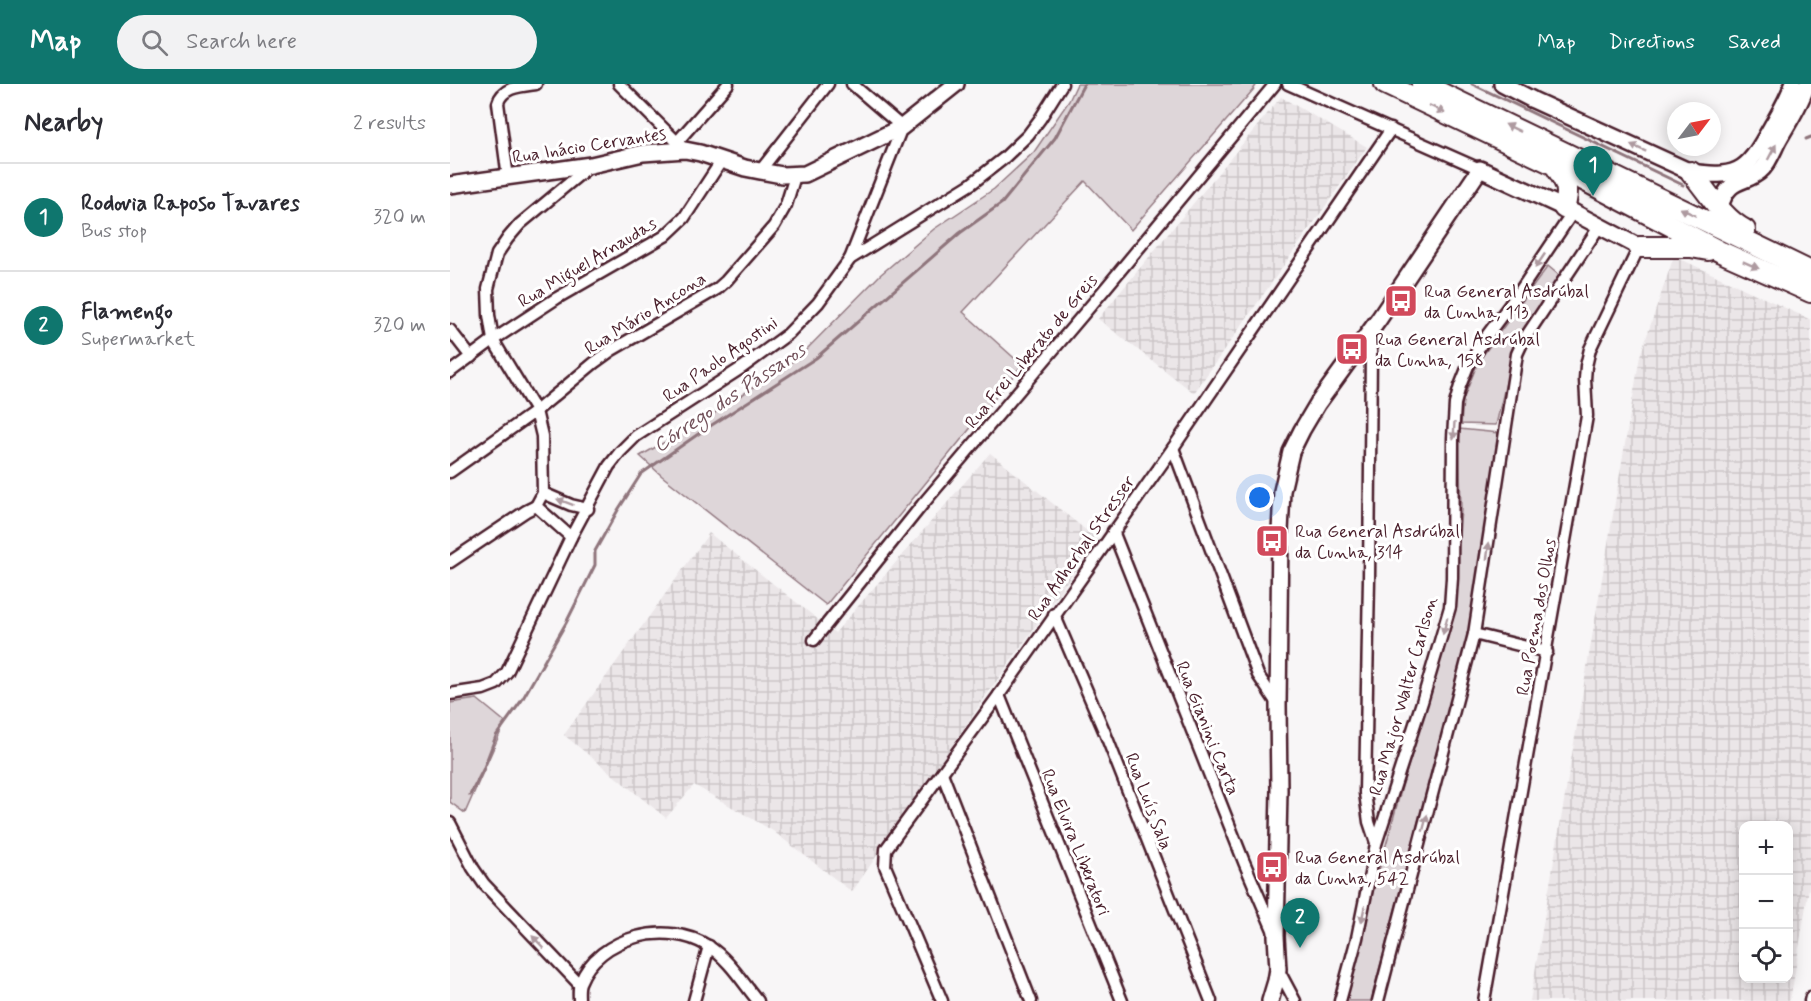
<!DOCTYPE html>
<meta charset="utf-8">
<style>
:root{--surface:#fff;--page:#f2f2f3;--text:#2b2b33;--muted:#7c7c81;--line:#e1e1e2;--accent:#0f766e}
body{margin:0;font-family:Mynerve,sans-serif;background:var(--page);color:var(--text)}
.controls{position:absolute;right:18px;bottom:18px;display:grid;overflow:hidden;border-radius:12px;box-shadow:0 3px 15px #0003}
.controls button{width:54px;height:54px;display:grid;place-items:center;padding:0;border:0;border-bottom:2px solid var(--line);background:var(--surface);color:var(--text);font:30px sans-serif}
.compass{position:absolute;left:1217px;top:18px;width:54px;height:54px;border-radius:50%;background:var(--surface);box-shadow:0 3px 15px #0003;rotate:58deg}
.you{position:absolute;left:810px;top:414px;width:21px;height:21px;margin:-15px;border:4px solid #fff;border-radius:50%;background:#1a73e8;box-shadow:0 0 0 9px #1a73e833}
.badge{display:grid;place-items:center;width:39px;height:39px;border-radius:50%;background:var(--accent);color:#fff;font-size:20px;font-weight:700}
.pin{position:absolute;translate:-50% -50px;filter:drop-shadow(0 2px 3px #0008)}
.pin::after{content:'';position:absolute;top:32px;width:21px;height:18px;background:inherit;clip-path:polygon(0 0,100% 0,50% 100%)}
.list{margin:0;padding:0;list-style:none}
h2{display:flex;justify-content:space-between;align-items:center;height:78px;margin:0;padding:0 24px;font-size:26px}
h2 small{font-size:20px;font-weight:400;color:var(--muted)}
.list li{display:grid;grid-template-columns:39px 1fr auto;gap:18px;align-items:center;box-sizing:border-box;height:108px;padding:0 24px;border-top:2px solid var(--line)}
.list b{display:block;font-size:22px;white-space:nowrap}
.list p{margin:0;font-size:20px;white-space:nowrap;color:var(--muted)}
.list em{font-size:20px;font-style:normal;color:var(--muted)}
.icon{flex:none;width:33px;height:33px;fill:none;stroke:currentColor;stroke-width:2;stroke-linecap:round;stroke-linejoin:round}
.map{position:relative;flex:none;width:1361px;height:917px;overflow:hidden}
header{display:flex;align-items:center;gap:36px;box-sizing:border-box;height:84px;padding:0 30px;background:var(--accent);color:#fff}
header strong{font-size:28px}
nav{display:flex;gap:33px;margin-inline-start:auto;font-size:21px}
.search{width:420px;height:54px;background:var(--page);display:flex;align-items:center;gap:15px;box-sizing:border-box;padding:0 21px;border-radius:33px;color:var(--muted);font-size:22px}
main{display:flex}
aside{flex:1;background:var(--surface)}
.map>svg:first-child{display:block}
</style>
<header>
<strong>Map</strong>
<div class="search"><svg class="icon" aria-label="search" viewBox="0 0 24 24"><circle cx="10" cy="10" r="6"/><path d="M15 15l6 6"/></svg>Search here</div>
<nav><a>Map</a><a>Directions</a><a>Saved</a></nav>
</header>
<main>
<aside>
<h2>Nearby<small>2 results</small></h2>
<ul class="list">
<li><span class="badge">1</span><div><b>Rodovia Raposo Tavares</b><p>Bus stop</p></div><em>320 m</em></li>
<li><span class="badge">2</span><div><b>Flamengo</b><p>Supermarket</p></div><em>320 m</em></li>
</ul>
</aside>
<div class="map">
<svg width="1361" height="917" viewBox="0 0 1361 917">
<defs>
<pattern id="industrial-grid" width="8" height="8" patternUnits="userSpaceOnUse" patternTransform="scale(1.5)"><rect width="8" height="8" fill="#ebe6e8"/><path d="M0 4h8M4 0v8" fill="none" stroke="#cbc5c7"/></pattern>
</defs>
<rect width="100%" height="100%" fill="#f8f6f7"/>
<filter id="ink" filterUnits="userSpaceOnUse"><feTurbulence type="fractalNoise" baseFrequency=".0167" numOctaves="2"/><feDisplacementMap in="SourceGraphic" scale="12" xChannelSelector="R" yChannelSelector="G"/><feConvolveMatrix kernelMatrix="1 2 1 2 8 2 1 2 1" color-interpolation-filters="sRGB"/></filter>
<g filter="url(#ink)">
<!-- industrial -->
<g fill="url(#industrial-grid)" fill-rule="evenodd">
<path d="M831 13 917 63 744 309 648 235Z"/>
<path d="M1224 172 1361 236V792L1340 917H1080L1190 272ZM1294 742H1338V894H1294Z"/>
<path d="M540 369 647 455 536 612 402 808 323 747 244 701 216 734 114 651 259 449 385 549Z"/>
</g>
<!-- green -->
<g fill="#ded6d9" stroke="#947a82" stroke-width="1.5">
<path d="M627 0H807L803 6 681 146 635 97 513 228 572 281 376 521 212 392 190 372 254 336 349 273 430 191 484 145 544 105 584 68 619 17Z"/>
<path d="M1098 182 1111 193 1065 260 1046 341 1011 340 1013 316 1028 278Z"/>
<path d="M1009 345 1049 349 1023 530 921 917H893L953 699 1003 535 1011 425Z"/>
<path d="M27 615 55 638 15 729 0 718V619Z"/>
</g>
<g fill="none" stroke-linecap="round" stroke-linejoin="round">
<!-- stream -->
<g stroke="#8f747b" stroke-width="3">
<path d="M1022 0 1233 101"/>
<path d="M1356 55 1361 53"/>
<path d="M20 711 33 686 46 652 72 616 116 539 145 481V467L154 451 168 426 191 390 254 346 366 274 510 149 552 119 605 54 634 0"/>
</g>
<!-- street casing -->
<g stroke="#4a1f2b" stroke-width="15">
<g id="street">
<path d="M169 0 235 66"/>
<path d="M838 0 1030 85"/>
<path d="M227 58 278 0"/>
<path d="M310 87 378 0"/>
<path d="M58 94 48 19C52 3 71 2 86 0"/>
<path d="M400 175 452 43 402 0"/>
<path d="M0 246 21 273"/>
<path d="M918 251 921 267 919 495 915 709 919 738 926 759"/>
<path d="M0 288 43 256 107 214 215 152 234 134 272 76"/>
<path d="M723 364 808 591 828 621"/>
<path d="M0 388 86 327 144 279 162 266 267 205 276 197 324 142 336 121 345 92"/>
<path d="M93 409 121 421 138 425"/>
<path d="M86 422 93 409 92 352 86 327 43 256 39 231 38 205 47 170 58 154 70 140 141 81"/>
<path d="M86 422 121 453"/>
<path d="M663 447 794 778 824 848"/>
<path d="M0 478 76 427 86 422"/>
<path d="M604 530 655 649 761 917"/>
<path d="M1024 550 1097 568"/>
<path d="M364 556 472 421 654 206 825 0"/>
<path d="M0 610 33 605 46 600 57 588 121 453 159 382 170 368 186 352 293 283 338 250 368 219 400 175 521 100 553 75 578 51 590 35 612 0"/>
<path d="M549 611 672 917"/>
<path d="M492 689 581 917"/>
<path d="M0 739 23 784 34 800 129 900"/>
<path d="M828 885 845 917"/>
<path d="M129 917C129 911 128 904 130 899 148 852 218 836 258 862 279 875 293 899 308 917"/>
<path d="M244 917 259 862"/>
<path d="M492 917 435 782 436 765 549 611 723 364 941 45"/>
<path d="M890 917 907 854 926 760 972 618 1000 523 1002 494 1003 354 1005 320 1010 302 1018 282 1035 254 1070 207 1123 128"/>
<path d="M928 917 1024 550 1067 270 1073 257 1149 143"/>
<path d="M1034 917 1137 332 1135 295 1136 282 1140 265 1189 163"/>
<path d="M1360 917 1361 913"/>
</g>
</g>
<!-- secondary casing -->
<g stroke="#4a1f2b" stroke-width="20">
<g id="secondary">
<path d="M1052 0 1083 16 1241 88C1292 96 1299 83 1322 42 1330 28 1338 15 1343 0"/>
<path d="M0 101 141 81 193 69 235 66 250 69 295 84 310 87 332 91 355 90 452 43 506 0"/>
<path d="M1270 123C1279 90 1297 102 1313 84 1320 76 1324 64 1329 55 1339 37 1351 20 1357 0"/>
<path d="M820 917 826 897 828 885 826 852 829 706 828 621 830 448 832 407 841 368 852 346 868 319 929 235 1030 85 1123 128 1189 163"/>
</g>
</g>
<!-- highway casing -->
<g stroke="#4a1f2b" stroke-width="24">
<g id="highway">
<path d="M935 0 1105 81 1271 168 1361 208"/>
<path d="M972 0 1361 188"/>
<path d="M1105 81C1115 98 1121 104 1114 124"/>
<path d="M1241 88C1258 108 1272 134 1295 146"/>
<path d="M1189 163H1241L1258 166"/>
</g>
</g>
<!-- street -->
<use href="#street" stroke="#fff" stroke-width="10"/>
<!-- secondary -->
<use href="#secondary" stroke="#fff" stroke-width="15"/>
<!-- highway -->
<use href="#highway" stroke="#fff" stroke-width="20"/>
</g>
<!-- one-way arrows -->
<defs><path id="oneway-solid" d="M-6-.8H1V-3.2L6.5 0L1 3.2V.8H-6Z" transform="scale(1.5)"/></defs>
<g fill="#ae9aa0">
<use href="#oneway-solid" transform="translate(987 25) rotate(26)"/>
<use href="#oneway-solid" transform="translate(1063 44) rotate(-154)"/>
<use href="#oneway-solid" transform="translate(1188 64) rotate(-156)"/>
<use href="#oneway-solid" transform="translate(1322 68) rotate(-62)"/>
<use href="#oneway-solid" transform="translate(1238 128) rotate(-154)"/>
<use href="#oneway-solid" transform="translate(1090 177) rotate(124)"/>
<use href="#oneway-solid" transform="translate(1301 181) rotate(24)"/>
<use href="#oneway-solid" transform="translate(1004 347) rotate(93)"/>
<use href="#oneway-solid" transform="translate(115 418) rotate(-160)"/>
<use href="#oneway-solid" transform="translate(1038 467) rotate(-82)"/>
<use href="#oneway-solid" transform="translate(995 542) rotate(105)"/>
<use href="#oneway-solid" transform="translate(975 739) rotate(-75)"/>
<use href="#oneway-solid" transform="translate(913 830) rotate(102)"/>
<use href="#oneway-solid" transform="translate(88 858) rotate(-134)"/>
</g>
</g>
<!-- icons -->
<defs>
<g id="bus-square" transform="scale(1.725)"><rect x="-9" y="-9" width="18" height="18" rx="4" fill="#d1495b" stroke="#fff"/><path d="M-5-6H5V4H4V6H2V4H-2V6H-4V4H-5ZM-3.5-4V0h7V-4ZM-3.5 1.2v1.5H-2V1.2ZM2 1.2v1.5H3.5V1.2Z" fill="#fff"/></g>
</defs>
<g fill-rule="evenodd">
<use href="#bus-square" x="951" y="217"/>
<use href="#bus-square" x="902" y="265"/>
<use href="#bus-square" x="822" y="457"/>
<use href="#bus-square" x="822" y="783"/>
</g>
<g text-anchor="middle" stroke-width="6" stroke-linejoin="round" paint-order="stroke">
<!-- street labels -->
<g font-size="18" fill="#4a1f2b" stroke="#fff">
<text transform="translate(139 61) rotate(-9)" y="6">Rua Inácio Cervantes</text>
<text transform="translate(137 178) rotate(-31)" y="6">Rua Miguel Arnaudas</text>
<text transform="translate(195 229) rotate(-32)" y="6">Rua Mário Ancona</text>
<text transform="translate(581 267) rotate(-50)" y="6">Rua Frei Liberato de Greis</text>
<text transform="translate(270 275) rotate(-35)" y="6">Rua Paolo Agostini</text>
<text transform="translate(631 464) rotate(-55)" y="6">Rua Adherbal Stresser</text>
<text transform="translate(1086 533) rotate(-80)" y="6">Rua Poema dos Olhos</text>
<text transform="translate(953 612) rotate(-74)" y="6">Rua Major Walter Carlson</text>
<text transform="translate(758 644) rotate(68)" y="6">Rua Gianini Carta</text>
<text transform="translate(699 717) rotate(69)" y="6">Rua Luís Sala</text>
<text transform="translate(626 758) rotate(68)" y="6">Rua Elvira Liberatori</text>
</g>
<!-- poi labels -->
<g font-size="18" fill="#4a1f2b" stroke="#fff" text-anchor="start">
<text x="974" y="213">Rua General Asdrúbal<tspan x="974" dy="21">da Cunha, 113</tspan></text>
<text x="925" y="261">Rua General Asdrúbal<tspan x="925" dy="21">da Cunha, 158</tspan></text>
<text x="845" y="453">Rua General Asdrúbal<tspan x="845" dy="21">da Cunha, 314</tspan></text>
<text x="845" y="779">Rua General Asdrúbal<tspan x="845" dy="21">da Cunha, 542</tspan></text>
</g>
<!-- water labels -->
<g font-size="20" font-style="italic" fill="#72515a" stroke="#fff">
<text transform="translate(279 313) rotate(-34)" y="7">Córrego dos Pássaros</text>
</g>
</g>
</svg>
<div class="controls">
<button>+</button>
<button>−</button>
<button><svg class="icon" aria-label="locate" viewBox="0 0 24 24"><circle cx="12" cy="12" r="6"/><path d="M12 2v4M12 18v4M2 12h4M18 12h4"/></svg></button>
</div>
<svg class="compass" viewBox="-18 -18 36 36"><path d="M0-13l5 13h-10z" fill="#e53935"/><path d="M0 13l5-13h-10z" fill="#7c7c81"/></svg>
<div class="you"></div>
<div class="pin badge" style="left:1143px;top:112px">1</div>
<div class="pin badge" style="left:850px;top:864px">2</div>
</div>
</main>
